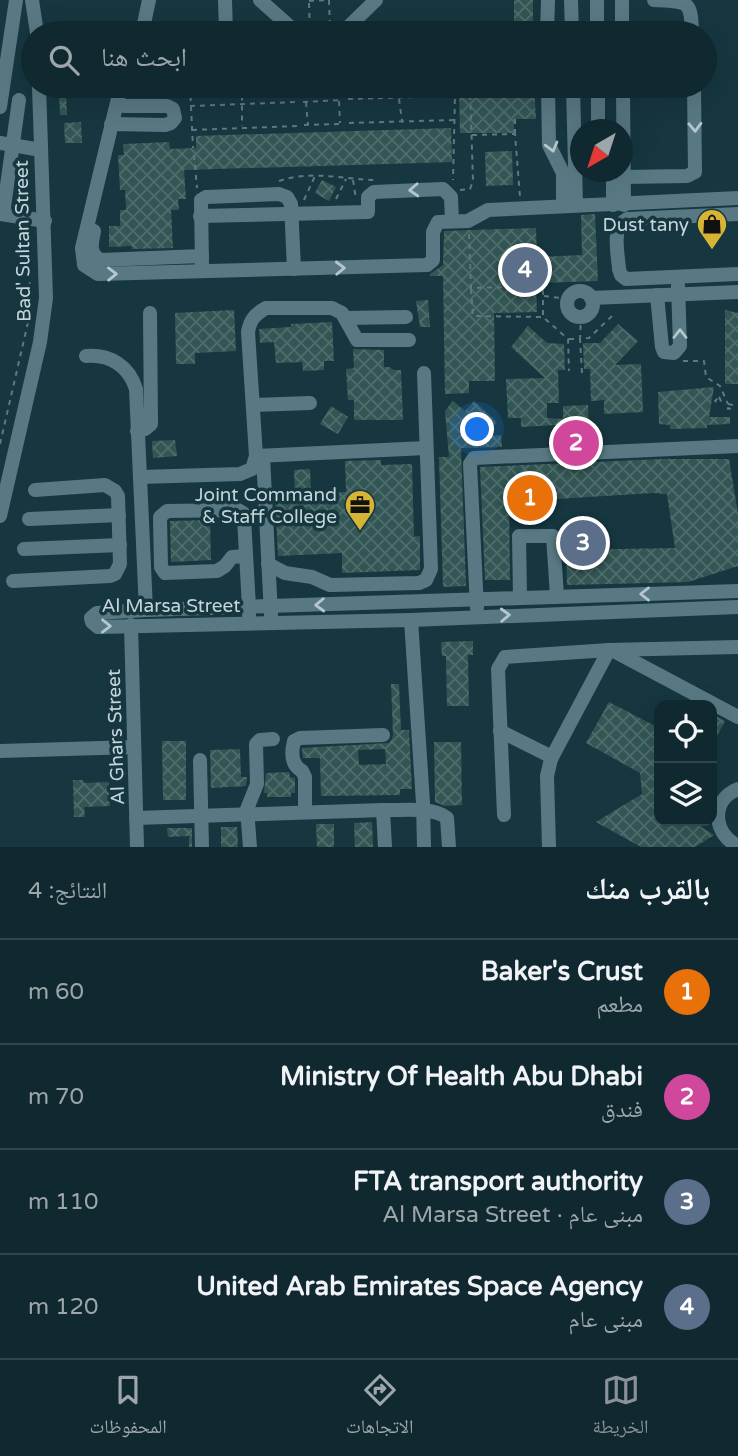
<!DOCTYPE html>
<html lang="ar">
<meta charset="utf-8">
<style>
:root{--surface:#102930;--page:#193138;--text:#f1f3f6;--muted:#9ca6ab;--line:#30454c;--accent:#8c9099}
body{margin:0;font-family:"Varela Round","Noto Naskh Arabic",sans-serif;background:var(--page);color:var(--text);direction:rtl}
.controls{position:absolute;right:21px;bottom:21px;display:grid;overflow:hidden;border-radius:14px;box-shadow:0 7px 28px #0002}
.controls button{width:63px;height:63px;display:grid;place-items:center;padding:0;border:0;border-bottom:2px solid var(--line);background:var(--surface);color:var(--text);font:35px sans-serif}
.compass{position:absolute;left:570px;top:119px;width:63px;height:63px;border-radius:50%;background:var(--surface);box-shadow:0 7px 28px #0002;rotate:219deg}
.you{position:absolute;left:478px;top:430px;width:24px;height:24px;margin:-18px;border:5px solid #fff;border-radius:50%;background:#1a73e8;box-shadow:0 0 0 10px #1a73e833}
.badge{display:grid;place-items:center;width:46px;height:46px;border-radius:50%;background:var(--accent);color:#fff;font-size:23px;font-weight:700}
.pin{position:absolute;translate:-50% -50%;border:4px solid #fff;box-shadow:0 2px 7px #0006}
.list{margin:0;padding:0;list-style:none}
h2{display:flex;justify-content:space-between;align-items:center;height:91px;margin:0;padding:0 28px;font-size:30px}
h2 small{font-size:23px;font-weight:400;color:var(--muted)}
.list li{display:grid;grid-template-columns:46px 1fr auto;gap:21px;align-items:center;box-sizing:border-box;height:105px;padding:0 28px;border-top:2px solid var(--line)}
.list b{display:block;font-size:26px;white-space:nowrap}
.list p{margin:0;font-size:23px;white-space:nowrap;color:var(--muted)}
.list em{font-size:23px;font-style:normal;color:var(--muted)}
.icon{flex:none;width:38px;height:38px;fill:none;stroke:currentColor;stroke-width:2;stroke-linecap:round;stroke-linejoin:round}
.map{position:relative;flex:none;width:738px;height:847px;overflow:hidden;direction:ltr}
.search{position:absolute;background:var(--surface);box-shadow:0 7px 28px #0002;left:21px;right:21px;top:21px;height:77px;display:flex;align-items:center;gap:18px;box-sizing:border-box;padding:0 24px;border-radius:38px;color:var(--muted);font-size:26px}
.sheet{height:511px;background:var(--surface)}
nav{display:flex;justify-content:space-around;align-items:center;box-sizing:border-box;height:98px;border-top:2px solid var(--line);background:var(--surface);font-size:19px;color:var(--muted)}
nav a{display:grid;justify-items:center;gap:4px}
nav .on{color:var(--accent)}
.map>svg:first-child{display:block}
</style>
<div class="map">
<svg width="738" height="847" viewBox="0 0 738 847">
<defs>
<pattern id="building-cross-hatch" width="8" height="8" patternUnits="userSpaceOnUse" patternTransform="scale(1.75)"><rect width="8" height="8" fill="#325654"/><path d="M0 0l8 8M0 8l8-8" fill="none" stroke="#4e6d6c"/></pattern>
</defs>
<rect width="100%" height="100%" fill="#163740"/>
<!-- building -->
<g fill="url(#building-cross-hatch)" fill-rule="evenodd">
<rect x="514" y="0" width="19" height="33"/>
<path d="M262 86H318V92L262 95Z"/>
<path d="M459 86H534L536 119H514V133H460Z"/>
<path d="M59 92H66L67 115H60Z"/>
<path d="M81 122 82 143H65L64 123Z"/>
<path d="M451 128 452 162 184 170 186 199H178L179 210H171L173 248 132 249V246L109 247V226H120V210H126L125 190H120L118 155H124L123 144 169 142 170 149 196 148V136Z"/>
<path d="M512 151 513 185 486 186 485 152Z"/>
<path d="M322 180 336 187 329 201 315 193Z"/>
<path d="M595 214 598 281 538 283 536 285 537 312 494 313 495 381H469V393L445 394 443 276H430V274L443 265 444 231 536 228 537 257 582 255 581 215Z"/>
<path d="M428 300 430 327H420L416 301Z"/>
<path d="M234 310 236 351 195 353V364H176L175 313Z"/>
<path d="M725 310 738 313V384H725Z"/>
<path d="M332 322 334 361H324V370L303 371 302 362 276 363 274 342 260 343 259 329 291 327V324Z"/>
<path d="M618 324 638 341 615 365 641 364 643 412 604 414V400L591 401 590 369H584L583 343H600Z"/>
<path d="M528 326 547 343 564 344 565 370H558L559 403H547V418L563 419V406L588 405 589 434 564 435 563 426 556 425 521 427V418H508L506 379 545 378 511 347Z"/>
<path d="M353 349 384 350V367H389L394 370H401L403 420H354V400H348L346 369 354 368Z"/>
<path d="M714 387 709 417H730V424L707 425V428L670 429V425L659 424 658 392Z"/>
<path d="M453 401 465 411 474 401 497 422 483 436 501 435 502 447 461 448 466 586 443 587 439 457H449L445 411Z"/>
<path d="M331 406 348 417 338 434 320 424Z"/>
<path d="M175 440 177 456 153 458 152 441Z"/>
<path d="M663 459H729L738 514V566L688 582 567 585 566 550 675 548 667 494 653 493 509 502 510 580H485L480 467Z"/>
<path d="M381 460V465L412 464 414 537 420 536V570L342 573V553L278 556 275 494H295L294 470 310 469 311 493 346 492 345 461Z"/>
<path d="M210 520 211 560 171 562 170 521Z"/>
<path d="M473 641V655H468L469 706H447L446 656H442L441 642Z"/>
<path d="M391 684H399L401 730H409L412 789H400V795L321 796 320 758H303L302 748 389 743 392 739 393 735ZM385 749 386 764 359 765 358 750Z"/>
<path d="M609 702 659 728V821H692L714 835 695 847H641L596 822 642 794 640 773 586 743Z"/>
<path d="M712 714 725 721 717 736 712 734Z"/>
<path d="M162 741H186V800H163Z"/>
<path d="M434 742H461L462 805 445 806 435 802Z"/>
<path d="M240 749 241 777H247L246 786 211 788 210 750Z"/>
<path d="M289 772 290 777 295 778V793H291V797H267V793H264L266 773Z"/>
<path d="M73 780H83L84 783 109 782 110 806 84 807 85 817H74Z"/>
<path d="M372 822 373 847H355L354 823Z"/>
<path d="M316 824H334V847H317Z"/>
<path d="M221 827H237L238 847H221Z"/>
<path d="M167 828H192V847H189V836L168 837Z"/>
</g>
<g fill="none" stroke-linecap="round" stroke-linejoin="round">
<!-- path -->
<g stroke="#5e7980" stroke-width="2" stroke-dasharray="5 5" stroke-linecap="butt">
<path d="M309 1 329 0 330 29"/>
<path d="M309 3 310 33"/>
<path d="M239 29H276"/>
<path d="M190 86 193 148"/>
<path d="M239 86 242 95V126"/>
<path d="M502 86V94"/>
<path d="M471 96 535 94"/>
<path d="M348 99 455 96 453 180"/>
<path d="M399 99 402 121"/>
<path d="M339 101 340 123"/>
<path d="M303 102 342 100"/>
<path d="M306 102 308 125"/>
<path d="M190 106 297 102"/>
<path d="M515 119V133"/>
<path d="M349 123 454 120"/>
<path d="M304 125 343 124"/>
<path d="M192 130 298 126"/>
<path d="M472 135 515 134 520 197"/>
<path d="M194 155 197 188"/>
<path d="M353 180 356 199"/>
<path d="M279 181C310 170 342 179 374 180"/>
<path d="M460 190 470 189 473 181 470 86"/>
<path d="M336 199 346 179"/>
<path d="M304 200 315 176"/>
<path d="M469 234 471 288 543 286V317"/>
<path d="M471 289 473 316 543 317 568 339 569 371"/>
<path d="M544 296 569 299"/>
<path d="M569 339H580L581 317"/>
<path d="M683 361H704L706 377 720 386 728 404"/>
<path d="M582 373 580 339 589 338 613 315"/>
<path d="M719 397 721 401 718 403 715 401Z"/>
<path d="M728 404 733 405V408L728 409Z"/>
<path d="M0 444 29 318 30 271"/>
</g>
<!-- minor -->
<g stroke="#587983" stroke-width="14">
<path d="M32 0 37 33"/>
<path d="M225 0 226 33"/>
<path d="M260 0 297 33"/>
<path d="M571 0 572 33"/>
<path d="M597 0V33"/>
<path d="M622 0V33"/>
<path d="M654 0C689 2 691 0 692 33"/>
<path d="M142 33 149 0"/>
<path d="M342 33 376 0"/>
<path d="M547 33 548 0"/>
<path d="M121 86 82 248 84 265 98 274 427 265 433 260V232L438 222 468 221 488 210 738 198"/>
<path d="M548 86 549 145 563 173V206"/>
<path d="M573 86 576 205"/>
<path d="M598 86V130"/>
<path d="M623 86 624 205"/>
<path d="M0 107 16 0"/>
<path d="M111 124 165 125 171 123 175 118 173 109 167 106H124"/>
<path d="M0 143 41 150"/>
<path d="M613 172V205"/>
<path d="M624 177 687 176 695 172 694 86"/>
<path d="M0 214 45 221"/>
<path d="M3 214 19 100"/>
<path d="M738 214 627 219C611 227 618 253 619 269L621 275 626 279 738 274"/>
<path d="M200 216 368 212V197L374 192 443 189 451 197 452 221"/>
<path d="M94 231C92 243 88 254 101 260L202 256"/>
<path d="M202 264 201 200 206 197 279 194 287 197 291 204 294 269"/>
<circle cx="580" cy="304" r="13"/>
<path d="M657 295 662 347 664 352 674 353 680 346 678 285"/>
<path d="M591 298 738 292"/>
<path d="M345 318 406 317"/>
<path d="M86 356C110 354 129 366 136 389L146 610"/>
<path d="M253 405 310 403"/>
<path d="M137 431 145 429 151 424 150 313"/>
<path d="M256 456 426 448"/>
<path d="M263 456 271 615"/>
<path d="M140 477 240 474 252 469 256 456 248 332C250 320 255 314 266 308H332L342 313 357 340H409"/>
<path d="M0 516 40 342 46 298 39 86"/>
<path d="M29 519 119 515"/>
<path d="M24 549 120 545"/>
<path d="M246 556 232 557 225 566 217 571 165 573 161 567 160 517 167 511 238 510 243 513 244 518 249 607V615"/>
<path d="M268 564 285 573 312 577 330 585 419 583 426 580 431 569 424 373"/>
<path d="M13 581 110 576 115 574 120 564 118 496 115 491 105 485 35 490"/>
<path d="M738 591 146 610 97 613 91 618 92 622 98 627 411 620 738 607"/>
<path d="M520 597 519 536H553L557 596"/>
<path d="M477 608 470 464 474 458 738 446"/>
<path d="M411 620 423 803 424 847"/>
<path d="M131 625 137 847"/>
<path d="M612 650 738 717"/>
<path d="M500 731 552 757"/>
<path d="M0 751 134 747"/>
<path d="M200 760 202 847"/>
<path d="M738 789C710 800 713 834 738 846"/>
<path d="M383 810 385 847"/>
<path d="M305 812V777L302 771C291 765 291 753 294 741L300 738 383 735"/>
<path d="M504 815 498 669 505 657 609 650 738 647"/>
<path d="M136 818 383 810C401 811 433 806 447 818L449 847"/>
<path d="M250 847 247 809 257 784 256 744 260 740 273 739"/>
<path d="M549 847 547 776 551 759 609 650"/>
</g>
</g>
<!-- one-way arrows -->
<defs><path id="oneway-chevron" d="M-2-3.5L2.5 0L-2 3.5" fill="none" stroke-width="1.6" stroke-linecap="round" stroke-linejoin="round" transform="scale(1.75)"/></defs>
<g stroke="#b3c7cd">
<use href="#oneway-chevron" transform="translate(695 127) rotate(88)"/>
<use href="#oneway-chevron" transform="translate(552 147) rotate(75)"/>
<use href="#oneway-chevron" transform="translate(414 190) rotate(177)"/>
<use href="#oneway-chevron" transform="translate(340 268) rotate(-2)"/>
<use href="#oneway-chevron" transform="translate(112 274) rotate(-1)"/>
<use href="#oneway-chevron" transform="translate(680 334) rotate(-90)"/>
<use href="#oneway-chevron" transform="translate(645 594) rotate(180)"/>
<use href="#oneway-chevron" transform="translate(320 605) rotate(178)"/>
<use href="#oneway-chevron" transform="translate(505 615) rotate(-2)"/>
<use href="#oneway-chevron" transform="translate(106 626) rotate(1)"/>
</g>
<!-- icons -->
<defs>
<g id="shop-pin" transform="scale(1.575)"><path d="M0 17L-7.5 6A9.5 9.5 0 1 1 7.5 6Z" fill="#d7b434" stroke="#163740"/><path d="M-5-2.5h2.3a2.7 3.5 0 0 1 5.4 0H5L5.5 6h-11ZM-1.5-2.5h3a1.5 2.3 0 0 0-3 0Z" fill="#111"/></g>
<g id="office-pin" transform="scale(1.575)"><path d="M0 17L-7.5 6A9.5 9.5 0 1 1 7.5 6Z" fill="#d7b434" stroke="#163740"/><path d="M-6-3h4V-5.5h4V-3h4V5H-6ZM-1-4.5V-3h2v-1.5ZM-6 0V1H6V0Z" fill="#111"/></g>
</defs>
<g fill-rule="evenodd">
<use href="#shop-pin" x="712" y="224"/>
<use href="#office-pin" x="360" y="505"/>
</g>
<g text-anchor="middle" stroke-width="7" stroke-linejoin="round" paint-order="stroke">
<!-- poi labels -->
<g font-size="19" fill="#c3d5da" stroke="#163740" text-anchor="end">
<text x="689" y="231">Dust tany</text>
<text x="337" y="501">Joint Command<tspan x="337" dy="22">&amp; Staff College</tspan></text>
</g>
<!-- street labels -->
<g font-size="19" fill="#c3d5da" stroke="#163740">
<text transform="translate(22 241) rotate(-91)" y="7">Bad' Sultan Street</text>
<text x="171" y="612">Al Marsa Street</text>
<text transform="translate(115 737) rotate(-92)" y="7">Al Ghars Street</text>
</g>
</g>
</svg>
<div class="controls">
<button><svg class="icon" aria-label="locate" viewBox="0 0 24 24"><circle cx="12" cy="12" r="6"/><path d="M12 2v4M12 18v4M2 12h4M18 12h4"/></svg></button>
<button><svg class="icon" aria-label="layers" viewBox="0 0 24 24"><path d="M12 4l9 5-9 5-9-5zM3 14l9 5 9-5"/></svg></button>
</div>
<svg class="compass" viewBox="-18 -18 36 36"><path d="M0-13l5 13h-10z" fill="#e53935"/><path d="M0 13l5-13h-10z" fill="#9ca6ab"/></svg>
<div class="you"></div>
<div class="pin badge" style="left:530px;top:498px;background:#e8710a">1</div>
<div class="pin badge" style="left:576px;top:443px;background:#d1479c">2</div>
<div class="pin badge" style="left:583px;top:543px;background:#5c6f8a">3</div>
<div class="pin badge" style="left:525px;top:270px;background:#5c6f8a">4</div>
<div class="search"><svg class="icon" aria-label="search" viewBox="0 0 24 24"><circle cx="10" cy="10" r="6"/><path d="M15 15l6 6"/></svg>ابحث هنا</div>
</div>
<section class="sheet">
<h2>بالقرب منك<small>النتائج: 4</small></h2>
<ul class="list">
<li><span class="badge" style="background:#e8710a">1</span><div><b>Baker's Crust</b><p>مطعم</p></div><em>60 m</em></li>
<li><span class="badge" style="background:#d1479c">2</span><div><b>Ministry Of Health Abu Dhabi</b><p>فندق</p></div><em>70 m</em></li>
<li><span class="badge" style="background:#5c6f8a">3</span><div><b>FTA transport authority</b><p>مبنى عام · Al Marsa Street</p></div><em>110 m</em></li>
<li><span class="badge" style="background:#5c6f8a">4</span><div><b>United Arab Emirates Space Agency</b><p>مبنى عام</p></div><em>120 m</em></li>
</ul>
</section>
<nav>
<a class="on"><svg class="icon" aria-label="map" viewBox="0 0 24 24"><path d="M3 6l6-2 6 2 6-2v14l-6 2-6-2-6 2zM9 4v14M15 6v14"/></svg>الخريطة</a>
<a><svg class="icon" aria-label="directions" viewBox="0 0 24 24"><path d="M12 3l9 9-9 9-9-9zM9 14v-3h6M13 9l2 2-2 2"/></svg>الاتجاهات</a>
<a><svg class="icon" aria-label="saved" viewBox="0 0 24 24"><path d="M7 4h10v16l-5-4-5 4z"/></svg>المحفوظات</a>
</nav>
